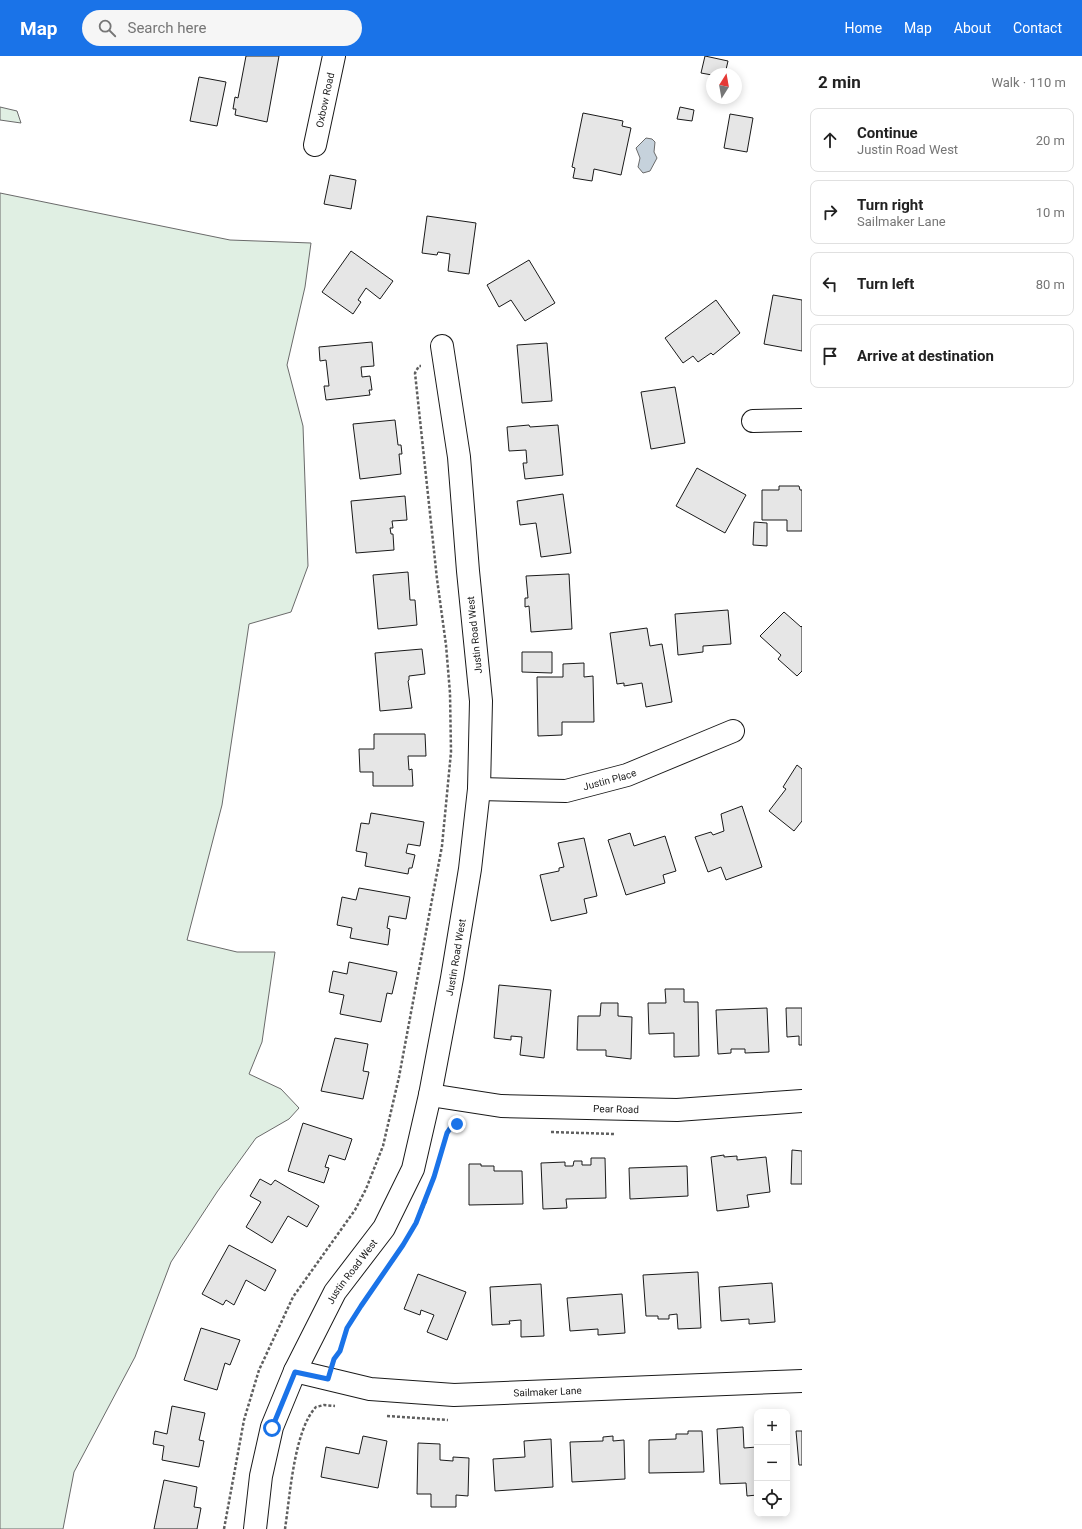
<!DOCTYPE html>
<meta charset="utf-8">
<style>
:root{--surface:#fff;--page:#f6f6f6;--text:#222;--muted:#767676;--line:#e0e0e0;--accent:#1a73e8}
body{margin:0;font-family:Roboto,sans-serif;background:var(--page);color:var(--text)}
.controls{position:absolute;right:12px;bottom:12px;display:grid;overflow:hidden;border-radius:8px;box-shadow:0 2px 10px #0003}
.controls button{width:36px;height:36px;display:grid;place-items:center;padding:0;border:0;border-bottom:1px solid var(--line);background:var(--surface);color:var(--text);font:20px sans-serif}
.compass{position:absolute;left:706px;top:12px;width:36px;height:36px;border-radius:50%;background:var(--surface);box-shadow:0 2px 10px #0003;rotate:11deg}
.stop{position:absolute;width:12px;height:12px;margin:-9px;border:3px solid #1a73e8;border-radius:50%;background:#fff}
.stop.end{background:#1a73e8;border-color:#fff;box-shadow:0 1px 4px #0008}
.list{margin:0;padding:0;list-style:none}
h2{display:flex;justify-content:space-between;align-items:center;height:52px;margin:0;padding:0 16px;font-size:17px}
h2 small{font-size:13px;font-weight:400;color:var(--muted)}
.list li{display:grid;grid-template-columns:26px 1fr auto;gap:12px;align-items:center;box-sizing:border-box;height:64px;margin:0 8px 8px;padding:0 8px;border:1px solid var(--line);border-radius:8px}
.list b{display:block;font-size:15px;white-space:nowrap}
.list p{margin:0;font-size:13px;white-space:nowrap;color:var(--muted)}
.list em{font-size:13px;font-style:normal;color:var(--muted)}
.icon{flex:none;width:22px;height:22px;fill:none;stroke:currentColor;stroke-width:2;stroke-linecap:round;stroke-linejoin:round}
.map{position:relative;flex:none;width:802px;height:1473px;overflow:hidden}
header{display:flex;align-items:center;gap:24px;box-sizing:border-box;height:56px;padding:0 20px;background:var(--accent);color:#fff}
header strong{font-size:19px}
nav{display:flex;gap:22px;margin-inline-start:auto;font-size:14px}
.search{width:280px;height:36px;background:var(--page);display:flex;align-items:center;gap:10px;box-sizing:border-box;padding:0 14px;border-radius:22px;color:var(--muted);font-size:15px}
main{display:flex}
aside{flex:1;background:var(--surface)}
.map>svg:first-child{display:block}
</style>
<header>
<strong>Map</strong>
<div class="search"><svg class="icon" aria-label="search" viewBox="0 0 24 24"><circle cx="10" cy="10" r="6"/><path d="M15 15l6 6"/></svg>Search here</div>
<nav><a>Home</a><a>Map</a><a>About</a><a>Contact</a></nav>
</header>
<main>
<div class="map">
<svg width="802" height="1473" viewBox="0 0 802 1473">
<rect width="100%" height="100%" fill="#fff"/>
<!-- green -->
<g fill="#e0efe3" stroke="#6a6a6a">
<path d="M0 51 17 55 21 67 0 64Z"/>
<path d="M0 137 230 184 311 187 305 231 287 309 303 370 308 510 291 556 249 568 222 749 187 884 237 896H275L262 986 249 1018 281 1033 299 1052 289 1063 256 1082 217 1136 171 1206 135 1301 74 1416 63 1473H0Z"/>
</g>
<!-- water -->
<path fill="#c6d2dc" stroke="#6a6a6a" d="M646 82 652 83 655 86 654 96 657 102 650 115 643 117 638 111 640 102 636 92Z"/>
<!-- building -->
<g fill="#e6e6e6" stroke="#1a1a1a">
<path d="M246 0H279L267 66 235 59 236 53H233L235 41 238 42Z"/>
<path d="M705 0 728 5 725 18 712 19 701 17Z"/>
<path d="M199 21 226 26 217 70 190 65Z"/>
<path d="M680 51 694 54 692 65 677 63Z"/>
<path d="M583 57 623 65 622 70 631 72 621 119 594 113 592 125 573 122 575 112 572 111Z"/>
<path d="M730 58 753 62 747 96 724 92Z"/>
<path d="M330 119 356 124 351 153 324 148Z"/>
<path d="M427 160 476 167 469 218 448 215 450 198 438 196 437 199 422 197Z"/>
<path d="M351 195 393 225 380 243 366 232 358 244 361 246 353 258 322 236Z"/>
<path d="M529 204 555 247 525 265 511 244 499 251 487 229Z"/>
<path d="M773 239 802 244V295L764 288Z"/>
<path d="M716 244 740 277 713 299 711 297 698 306 693 300 683 307 665 282Z"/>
<path d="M372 286 374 310 361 311 362 321 370 320 372 334H369L370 339 326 344 324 330H329L326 304 320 305 319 291Z"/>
<path d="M547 287 552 345 522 347 517 289Z"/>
<path d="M675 331 685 387 651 393 641 336Z"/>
<path d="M395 364 398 389H401L402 398H399L401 418 360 423 353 368Z"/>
<path d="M529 369 530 371 558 369 563 419 525 423 523 407H527L526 394 509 395 507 371Z"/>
<path d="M697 412 746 439 725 477 676 450Z"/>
<path d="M779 430H799L800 434H802V475H787V464H762V434H779Z"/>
<path d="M563 438 571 497 541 501 536 467 520 469 517 445Z"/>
<path d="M405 440 407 464 392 465 393 472H390L391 478H393L394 494 356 497 351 445Z"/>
<path d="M754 466 767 467V490L753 489Z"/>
<path d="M408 516 410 544H415L417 569 378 573 373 519Z"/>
<path d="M569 518 572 573 531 576 529 550 525 551V542H528L526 520Z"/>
<path d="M728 554 731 588 703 590V596L678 599 675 558Z"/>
<path d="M784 556 801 571 802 570V615L797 620 778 603 781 599 760 580Z"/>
<path d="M647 572 650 590 662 588 672 646 646 651 642 627 624 630V627L617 628 610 577Z"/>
<path d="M422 593 425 618 409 620V624L408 625 412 652 380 655 375 597Z"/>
<path d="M522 596H552V617L522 616Z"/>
<path d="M584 607V621L593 620 594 666H562V679L538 680 537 621H563V608Z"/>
<path d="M374 678H425L426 700H408L409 714 412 713 413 730H373V716H360L359 693H374Z"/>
<path d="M797 709 802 713V765L794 775 769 755 786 733 783 731Z"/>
<path d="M742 750 762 811 726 824 721 811 708 816 695 781 711 776 713 779 724 775 721 758Z"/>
<path d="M371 757 424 766 420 790 408 788 406 797 415 799 412 812H409L408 818 365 810 367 797 356 795 361 767 369 768Z"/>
<path d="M630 777 634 790 665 780 676 815 663 819 665 827 626 839 608 784Z"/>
<path d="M584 782 597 840 584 843 587 857 551 865 540 819 559 815V812L564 811 558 787Z"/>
<path d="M359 832 410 841 406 863 389 860 387 872 390 873 388 889 350 882 352 872 337 869 342 841 356 844Z"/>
<path d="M349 906 397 916 392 938 387 937 381 966 340 958 344 939 329 936 333 915 347 918Z"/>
<path d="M499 929 551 934 544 1002 520 999 522 981 511 980V984L494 982Z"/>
<path d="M665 933H684V946H698L699 1000 674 1001V977L649 978 648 947H666Z"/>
<path d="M601 947H618V960L632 961 631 1003 606 1000V994H577L578 960H600Z"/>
<path d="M767 952 769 996 745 997V993H731V997L718 998 716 954Z"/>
<path d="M786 952H802V989H799V980L787 981Z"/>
<path d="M335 982 368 988 363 1015 369 1016 363 1043 321 1035Z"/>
<path d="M303 1067 352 1083 345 1104 329 1099 325 1111 329 1112 324 1127 288 1115Z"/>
<path d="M792 1094 802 1095V1128H791Z"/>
<path d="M724 1099V1101L737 1100V1104L766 1101 770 1136 747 1139 749 1151 717 1155 711 1101Z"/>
<path d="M591 1102H605L606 1142 566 1143 567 1152 543 1153 541 1107 565 1106V1110H573L574 1105H582V1109H591Z"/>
<path d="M469 1108H481V1110H494V1115H522L523 1148 469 1149Z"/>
<path d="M687 1110 688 1140 630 1143 629 1112Z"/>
<path d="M260 1123 271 1129 275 1124 319 1150 307 1171 288 1160 272 1187 246 1171 261 1146 250 1140Z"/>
<path d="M229 1189 276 1214 265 1235 246 1224 234 1249 226 1244 223 1249 202 1238Z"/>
<path d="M698 1216 701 1272 678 1273 677 1258 669 1259V1263H658V1260H646L643 1219Z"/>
<path d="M418 1218 466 1236 447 1284 427 1276 434 1259 421 1254 420 1259 404 1253Z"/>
<path d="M772 1227 775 1266 749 1268V1263L721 1265 719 1231Z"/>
<path d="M541 1228 544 1280 521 1281V1264L509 1265 510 1268 492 1269 490 1231Z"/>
<path d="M622 1238 625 1277 598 1279V1273L570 1275 567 1242Z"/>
<path d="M201 1272 240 1284 230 1309 225 1307 217 1334 184 1324Z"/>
<path d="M172 1350 205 1357 199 1384 204 1385 199 1411 162 1404 164 1390 153 1388 155 1375 167 1378Z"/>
<path d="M743 1371 744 1392 757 1391V1439L747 1440 746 1427 720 1428 717 1373Z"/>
<path d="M688 1375H702L704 1416 649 1417V1384L676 1383V1378H688Z"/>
<path d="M796 1375H802V1409H799Z"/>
<path d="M363 1380 387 1385 378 1432 321 1421 326 1391 359 1398Z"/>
<path d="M613 1380V1385L624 1384 625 1423 572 1426 570 1386 603 1385V1381Z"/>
<path d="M551 1383 553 1431 495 1435 493 1403 525 1401 524 1385Z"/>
<path d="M418 1387 440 1388V1404L453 1405V1401L469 1402 468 1440 456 1439V1451H431V1438H417Z"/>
<path d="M164 1424 197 1431 194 1451 201 1452 197 1473H154Z"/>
</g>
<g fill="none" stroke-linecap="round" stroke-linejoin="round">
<!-- minor casing -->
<g stroke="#1a1a1a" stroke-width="24">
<g id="minor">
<path id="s1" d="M315 89 334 0"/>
<path d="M753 365 802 364"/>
<path id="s2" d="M479 733 566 735 627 719 733 675"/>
<path id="s3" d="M430 1039 501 1050 677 1054 802 1045"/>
<path id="s4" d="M295 1315 370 1333 454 1339 802 1325"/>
<path id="s5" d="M255 1473 261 1420 272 1371 295 1315 335 1236 384 1172 413 1113 430 1039 452 922 470 813 479 733 481 645 468 515 459 401 442 290"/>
</g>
</g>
<!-- path -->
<g stroke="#5f5f5f" stroke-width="2.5" stroke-dasharray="3 2" stroke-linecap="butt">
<path d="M551 1076 614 1078"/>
<path d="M446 1081 451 1071 458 1067"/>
<path d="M335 1302 340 1295 347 1272 403 1189 416 1167 427 1143"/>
<path d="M387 1360 448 1364"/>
<path d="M224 1473 244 1364 259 1314 293 1241 355 1154 366 1133 383 1090 399 1021 442 790 451 696 450 637 446 589 437 523 415 317 419 310H421"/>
<path d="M285 1473C290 1440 294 1374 316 1351L324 1349 335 1350"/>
</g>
<!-- minor -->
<use href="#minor" stroke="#fff" stroke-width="22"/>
</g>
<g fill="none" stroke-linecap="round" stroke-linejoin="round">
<!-- route -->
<path stroke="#1a73e8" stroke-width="5" d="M272 1372 295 1316 328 1323 334 1303 340 1295 347 1272 361 1250 403 1189 416 1167 434 1121 447 1077 451 1071 457 1068"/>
</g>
<g text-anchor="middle" stroke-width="3" stroke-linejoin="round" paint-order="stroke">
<!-- street labels -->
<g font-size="10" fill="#1a1a1a" stroke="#fff">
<text dy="4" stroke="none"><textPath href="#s1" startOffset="46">Oxbow Road</textPath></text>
<text transform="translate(474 579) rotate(-96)" y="4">Justin Road West</text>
<text dy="4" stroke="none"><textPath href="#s2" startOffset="132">Justin Place</textPath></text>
<text dy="4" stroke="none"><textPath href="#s5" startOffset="615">Justin Road West</textPath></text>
<text dy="4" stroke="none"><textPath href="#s3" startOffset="187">Pear Road</textPath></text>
<text dy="4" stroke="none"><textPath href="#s5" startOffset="279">Justin Road West</textPath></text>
<text dy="4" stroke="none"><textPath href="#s4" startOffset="255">Sailmaker Lane</textPath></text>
</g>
</g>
</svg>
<div class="controls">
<button>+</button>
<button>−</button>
<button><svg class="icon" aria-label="locate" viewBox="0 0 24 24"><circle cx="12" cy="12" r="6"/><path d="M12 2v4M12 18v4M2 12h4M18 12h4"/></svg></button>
</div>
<svg class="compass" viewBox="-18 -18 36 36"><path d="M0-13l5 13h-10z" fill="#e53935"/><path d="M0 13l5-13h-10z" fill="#767676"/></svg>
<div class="stop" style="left:272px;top:1372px"></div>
<div class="stop end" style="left:457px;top:1068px"></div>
</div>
<aside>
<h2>2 min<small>Walk · 110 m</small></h2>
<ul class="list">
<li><svg class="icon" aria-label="ahead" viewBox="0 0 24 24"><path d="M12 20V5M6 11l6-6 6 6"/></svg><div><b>Continue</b><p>Justin Road West</p></div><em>20 m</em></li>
<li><svg class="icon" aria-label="right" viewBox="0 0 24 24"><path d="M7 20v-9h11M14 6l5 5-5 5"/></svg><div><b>Turn right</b><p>Sailmaker Lane</p></div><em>10 m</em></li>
<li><svg class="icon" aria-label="left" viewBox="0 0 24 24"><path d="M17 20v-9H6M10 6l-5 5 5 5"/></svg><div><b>Turn left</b></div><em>80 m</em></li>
<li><svg class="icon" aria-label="arrive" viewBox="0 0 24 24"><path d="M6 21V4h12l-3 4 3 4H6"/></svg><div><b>Arrive at destination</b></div></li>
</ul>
</aside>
</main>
